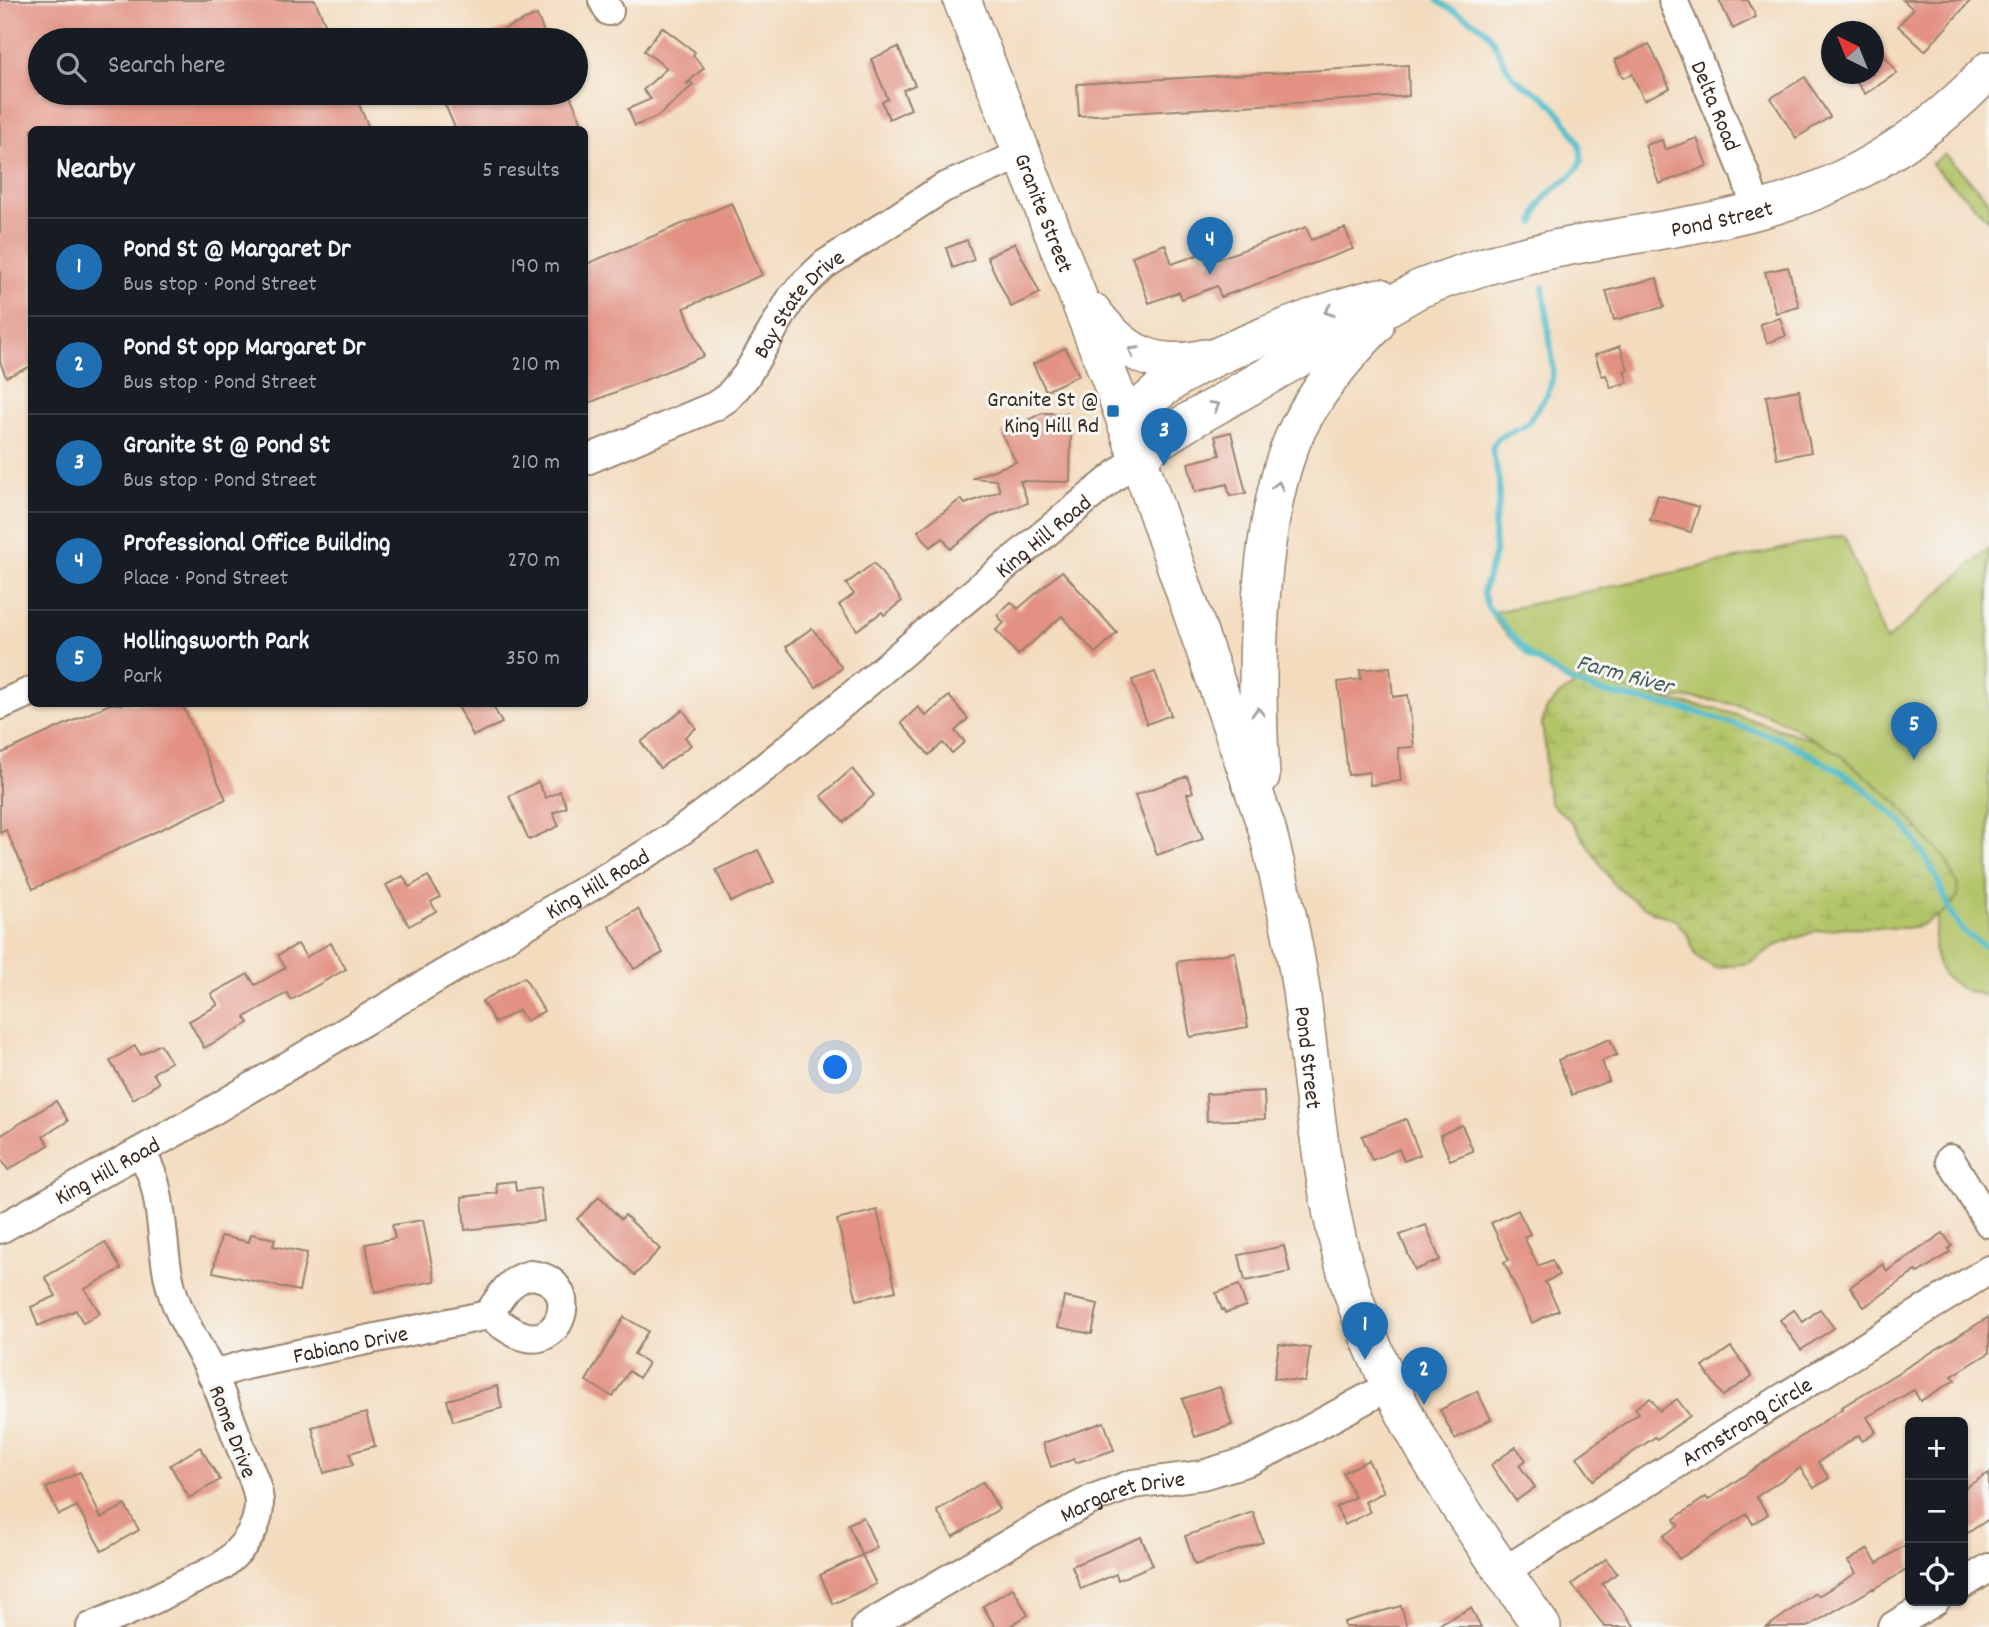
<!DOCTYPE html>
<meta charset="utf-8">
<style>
:root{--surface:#171b24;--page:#20242c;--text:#f1f3f6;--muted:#9ea1a6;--line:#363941;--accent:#1f6fb2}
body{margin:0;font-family:Dekko,sans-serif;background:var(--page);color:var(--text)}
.controls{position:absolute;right:21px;bottom:21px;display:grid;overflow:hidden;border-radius:10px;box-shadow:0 2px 5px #0004}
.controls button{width:63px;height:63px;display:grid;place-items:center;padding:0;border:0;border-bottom:2px solid var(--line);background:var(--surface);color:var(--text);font:35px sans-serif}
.compass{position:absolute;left:1821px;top:21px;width:63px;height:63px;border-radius:50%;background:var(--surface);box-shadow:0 2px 5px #0004;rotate:317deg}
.you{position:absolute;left:836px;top:1068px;width:24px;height:24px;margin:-18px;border:5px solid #fff;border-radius:50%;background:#1a73e8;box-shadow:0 0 0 10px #1a73e833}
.badge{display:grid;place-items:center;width:46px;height:46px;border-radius:50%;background:var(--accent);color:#fff;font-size:23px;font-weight:700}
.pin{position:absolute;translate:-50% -58px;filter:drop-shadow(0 2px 4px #0008)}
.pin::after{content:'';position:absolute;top:37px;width:24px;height:21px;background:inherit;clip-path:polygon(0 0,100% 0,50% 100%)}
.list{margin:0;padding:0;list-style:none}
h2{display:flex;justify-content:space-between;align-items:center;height:91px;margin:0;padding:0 28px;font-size:30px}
h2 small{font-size:23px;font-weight:400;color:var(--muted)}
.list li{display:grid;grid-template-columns:46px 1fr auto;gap:21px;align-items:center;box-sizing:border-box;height:98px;padding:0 28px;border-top:2px solid var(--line)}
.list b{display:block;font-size:26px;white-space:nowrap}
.list p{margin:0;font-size:23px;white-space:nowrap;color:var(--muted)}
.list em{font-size:23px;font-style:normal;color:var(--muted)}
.icon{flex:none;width:38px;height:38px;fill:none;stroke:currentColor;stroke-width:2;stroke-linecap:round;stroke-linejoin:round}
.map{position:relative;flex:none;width:1989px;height:1627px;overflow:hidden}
.search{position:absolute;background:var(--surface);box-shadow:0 2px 5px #0004;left:28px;top:28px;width:560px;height:77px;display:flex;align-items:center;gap:18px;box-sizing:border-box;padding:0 24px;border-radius:38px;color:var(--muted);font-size:26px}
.panel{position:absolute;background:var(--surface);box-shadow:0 2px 5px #0004;left:28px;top:126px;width:560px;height:581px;border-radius:10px}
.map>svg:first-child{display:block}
</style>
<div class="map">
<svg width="1989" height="1627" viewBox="0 0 1989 1627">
<defs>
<pattern id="wetland-marsh" width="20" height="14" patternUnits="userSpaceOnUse" patternTransform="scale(1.75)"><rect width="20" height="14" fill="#b3c569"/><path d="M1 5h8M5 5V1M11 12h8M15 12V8" fill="none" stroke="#9ba95b"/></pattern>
</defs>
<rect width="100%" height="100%" fill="#f6f6f2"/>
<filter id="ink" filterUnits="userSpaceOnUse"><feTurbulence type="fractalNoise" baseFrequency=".0143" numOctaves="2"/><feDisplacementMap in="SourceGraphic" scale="14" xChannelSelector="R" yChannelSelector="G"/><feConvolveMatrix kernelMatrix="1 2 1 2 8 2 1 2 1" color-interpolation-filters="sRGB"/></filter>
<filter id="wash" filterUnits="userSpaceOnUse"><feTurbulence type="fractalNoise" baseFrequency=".00686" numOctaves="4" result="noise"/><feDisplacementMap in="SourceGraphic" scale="28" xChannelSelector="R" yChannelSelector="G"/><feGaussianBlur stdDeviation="1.57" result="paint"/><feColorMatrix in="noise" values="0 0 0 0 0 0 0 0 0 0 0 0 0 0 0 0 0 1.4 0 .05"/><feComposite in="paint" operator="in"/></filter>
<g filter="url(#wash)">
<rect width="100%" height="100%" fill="#f3dbbd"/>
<!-- green -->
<g fill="#b3c569" stroke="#777844" stroke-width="2">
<path d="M1945 154 1989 201V220L1931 164Z"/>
<path d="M1844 535 1886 641 1989 548V996C1926 986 1927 947 1944 896L1820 744C1779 714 1732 699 1680 698 1663 698 1644 702 1627 699 1612 697 1588 691 1575 685 1546 671 1507 640 1490 613Z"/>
</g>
<!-- wetland -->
<path fill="url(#wetland-marsh)" stroke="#777844" stroke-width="2" d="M1585 678 1676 702 1718 709 1814 740 1841 755 1899 804 1923 835 1944 856 1957 884 1958 897 1944 913 1915 928 1846 927 1816 931 1775 946 1749 963 1715 968 1696 956 1688 936 1675 919 1655 913 1636 902 1615 886 1572 822 1550 803 1545 780 1546 752 1542 724 1546 710 1558 696Z"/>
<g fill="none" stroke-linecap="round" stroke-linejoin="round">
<!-- stream -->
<g stroke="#4ebbc9" stroke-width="6">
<path d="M1437 0C1452 13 1472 17 1486 31 1499 44 1501 64 1514 77 1522 86 1536 90 1545 98 1558 109 1585 143 1581 161 1577 176 1558 184 1547 195 1539 203 1537 212 1534 223"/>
<path d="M1543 287 1553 365 1552 381 1547 395 1526 425 1498 438 1492 448 1499 481V503L1494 526 1495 553 1483 592 1487 606 1529 655 1570 681 1602 692 1693 711 1783 740 1847 775 1860 784 1874 798 1901 821 1917 843 1935 874 1953 917 1965 933 1989 949"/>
</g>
</g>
<g id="blocks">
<!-- building -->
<g fill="#e29182">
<path d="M0 0H315L332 40H40V93H354L370 130H32V366L6 377 0 362Z"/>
<path d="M1719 0H1748L1756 17 1733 29Z"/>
<path d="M1903 0H1971L1925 51 1898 26 1913 9Z"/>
<path d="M537 15 547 40H478Z"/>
<path d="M662 27 695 52 693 55 704 68 686 84 691 82 693 85 657 117 635 126 628 109 651 99 643 90 667 68 644 51Z"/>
<path d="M1873 39 1897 73 1865 94 1851 74H1873Z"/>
<path d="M1649 44 1670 88 1644 100 1632 74 1623 78 1615 60Z"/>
<path d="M898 47 915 85 903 90 911 109 889 119 882 102 888 99 871 59Z"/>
<path d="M1408 65 1409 96 1079 116 1077 84Z"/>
<path d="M1805 77 1830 117 1796 138 1771 98Z"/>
<path d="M440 93H569L585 130H456Z"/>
<path d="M1697 138 1707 166 1659 184 1645 145 1662 140 1665 150Z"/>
<path d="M732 203 762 275 684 308 704 356 584 405V265Z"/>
<path d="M1306 227 1311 240 1345 228 1353 249 1221 297 1217 286 1182 299 1179 292 1149 303 1132 256 1165 244 1172 264 1203 253 1207 263Z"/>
<path d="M967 240 974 260 953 268 946 248Z"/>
<path d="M1015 243 1040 293 1011 307 987 257Z"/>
<path d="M1788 267 1799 307 1776 313 1765 272Z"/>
<path d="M1657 278 1664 307 1614 320 1606 291Z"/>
<path d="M1780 318 1786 336 1767 343 1760 324Z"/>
<path d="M1620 346 1628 370 1624 371 1628 382 1611 388 1606 375 1602 376 1595 355Z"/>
<path d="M1065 348 1079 375 1046 391 1033 364Z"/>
<path d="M1799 390 1811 452 1777 459 1766 396Z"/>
<path d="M1042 413H1067L1066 430H1071L1070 482 1020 481 1028 503 994 515 950 549 943 538 930 547 918 531 961 499 965 504 1000 491 996 480 972 478 1016 462 1001 433Z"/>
<path d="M1231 432 1246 493 1230 496 1227 484 1195 492 1188 463 1220 455 1215 436Z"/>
<path d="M1658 495 1699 507 1691 532 1650 520Z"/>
<path d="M874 563 902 601 884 615 882 612 857 630 839 605 854 594 846 584Z"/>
<path d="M1062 571 1117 633 1095 653 1062 616 1018 655 996 630 1004 623 997 615 1011 602 1018 609Z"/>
<path d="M812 628 842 668 816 687 786 647Z"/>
<path d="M1390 667 1393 697 1408 695 1414 747 1398 748 1401 781 1370 785 1369 772 1348 775 1338 682 1361 679 1360 670Z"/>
<path d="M1155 672 1171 715 1147 724 1132 680Z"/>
<path d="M949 696 968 719 955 731 965 742 952 753 943 743 929 755 901 723 918 707 926 716Z"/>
<path d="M110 704H182L226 799 33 889 6 830 0 833V754Z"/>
<path d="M457 704H492L502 723 473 736Z"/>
<path d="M683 710 696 728 685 737 691 745 660 768 641 742Z"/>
<path d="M852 769 874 795 844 822 821 796Z"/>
<path d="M1187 776 1193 792 1187 794 1203 839 1157 855 1135 795Z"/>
<path d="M538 782 546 798 560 791 567 807 553 813 559 826 529 840 509 796Z"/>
<path d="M758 850 774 882 731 902 716 870Z"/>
<path d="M403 876 409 887 428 876 440 897 431 902 436 911 409 926 386 885Z"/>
<path d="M638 909 663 953 634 969 609 926Z"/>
<path d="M331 943 346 969 291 1000 287 993 245 1017 249 1023 204 1048 189 1021 218 1005 211 994 248 974 255 985 285 968 278 955 298 944 306 957Z"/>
<path d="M1235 952 1248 1027 1190 1037 1177 962Z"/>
<path d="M524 977 544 1011 526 1021 519 1010 495 1023 482 1001Z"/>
<path d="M1610 1039 1617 1055 1602 1061 1609 1081 1572 1095 1558 1060Z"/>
<path d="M160 1044 171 1062 153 1073 159 1083 133 1099 110 1061 135 1046 141 1055Z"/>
<path d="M1264 1091 1265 1119 1207 1121 1206 1094Z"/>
<path d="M56 1101 68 1121 43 1136 49 1145 8 1170 0 1157V1136Z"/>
<path d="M1406 1119 1420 1155 1404 1161 1399 1149 1372 1160 1362 1136Z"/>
<path d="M1462 1125 1473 1151 1450 1160 1440 1135Z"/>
<path d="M515 1181 516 1191 540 1188 544 1221 465 1230 462 1197 497 1193 496 1183Z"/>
<path d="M599 1197 621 1219 625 1215 660 1249 635 1275 577 1219Z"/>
<path d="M877 1210 896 1291 857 1300 837 1220Z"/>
<path d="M1518 1210 1530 1234 1524 1237 1538 1266 1552 1260 1559 1275 1545 1282 1559 1310 1532 1323 1504 1262 1509 1260 1491 1223Z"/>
<path d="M423 1220 435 1281 375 1292 366 1244 395 1238 392 1225Z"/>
<path d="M1426 1225 1440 1260 1415 1270 1400 1235Z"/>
<path d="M1943 1233 1952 1246 1948 1249 1950 1252 1918 1273 1916 1271 1864 1307 1850 1287 1883 1264 1887 1271Z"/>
<path d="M251 1234 275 1239 273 1246 307 1253 299 1291 213 1272 221 1236 249 1242Z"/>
<path d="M105 1242 121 1269 85 1289 100 1313 83 1323 76 1310 38 1326 31 1307 56 1296 45 1277Z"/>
<path d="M1284 1246 1290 1272 1245 1281 1239 1255Z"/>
<path d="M1239 1285 1246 1306 1225 1313 1224 1309 1222 1310 1216 1293Z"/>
<path d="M1064 1297 1098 1304 1092 1334 1058 1327Z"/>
<path d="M1820 1309 1834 1328 1801 1350 1780 1320 1794 1310 1803 1322Z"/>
<path d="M624 1317 648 1331 634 1354 648 1363 639 1378 629 1371 613 1397 586 1381Z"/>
<path d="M1989 1317V1353L1952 1376 1955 1380 1920 1401 1914 1390 1867 1417 1876 1432 1862 1441 1859 1435 1818 1462 1829 1478 1814 1488 1800 1468 1756 1497 1768 1514 1753 1524 1747 1514 1679 1559 1663 1536 1678 1526 1674 1519 1706 1497 1708 1500 1843 1408 1842 1407Z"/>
<path d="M1279 1344 1310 1348 1305 1382 1274 1378Z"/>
<path d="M1731 1347 1752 1376 1723 1396 1703 1367Z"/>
<path d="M497 1386 502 1408 453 1421 447 1400Z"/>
<path d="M1220 1387 1232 1425 1195 1437 1182 1399Z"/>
<path d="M1477 1391 1491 1419 1455 1439 1440 1410Z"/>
<path d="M1650 1398 1660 1411 1677 1399 1690 1416 1657 1439 1655 1437 1593 1480 1577 1457 1639 1413 1635 1408Z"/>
<path d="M366 1413 375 1446 350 1453 353 1465 324 1473 312 1427Z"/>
<path d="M1104 1422 1114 1450 1075 1463 1074 1459 1051 1467 1043 1443Z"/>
<path d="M200 1447 220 1480 189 1498 170 1465Z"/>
<path d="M1516 1447 1526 1460 1519 1465 1535 1487 1516 1501 1491 1465Z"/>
<path d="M1368 1460 1384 1492 1365 1502 1370 1512 1345 1525 1336 1507 1355 1497 1343 1473Z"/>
<path d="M80 1472 101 1518 125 1505 139 1530 102 1551 77 1506 59 1515 46 1488Z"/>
<path d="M1989 1473V1519L1963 1536V1489Z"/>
<path d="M983 1482 999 1509 953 1537 937 1511Z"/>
<path d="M1253 1512 1263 1542 1195 1565 1185 1536Z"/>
<path d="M863 1517 877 1548 862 1555 848 1524Z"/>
<path d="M1141 1537 1153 1565 1118 1580 1116 1574 1081 1589 1072 1566Z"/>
<path d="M1910 1542V1568L1874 1589V1588L1807 1627H1767L1815 1593 1818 1596 1856 1573 1848 1561 1868 1549 1877 1563Z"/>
<path d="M862 1555 876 1584 833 1604 820 1575Z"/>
<path d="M1606 1559 1617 1573 1602 1584 1635 1627H1605L1572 1584Z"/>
<path d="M1013 1588 1028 1615 1008 1627H995L983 1606Z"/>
<path d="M1401 1606 1407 1627H1345L1344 1622Z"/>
<path d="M1471 1608 1481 1627H1433Z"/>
</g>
</g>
</g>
<g filter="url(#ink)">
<use href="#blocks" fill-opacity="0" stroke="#97826e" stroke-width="2"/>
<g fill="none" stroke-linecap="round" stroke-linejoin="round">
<!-- minor casing -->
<g stroke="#97826e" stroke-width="32">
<g id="minor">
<path d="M603 0 609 11"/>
<path id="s1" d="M1673 0 1745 174 1757 211"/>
<path id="s2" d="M584 461 715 406 727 398 746 376 791 299 801 287 824 265 943 188 1023 154"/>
<path d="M0 705 32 691"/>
<path d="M1950 1159 1989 1223"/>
<path id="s3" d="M0 1229 195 1121 661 845C757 778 845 702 934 626 1001 569 1070 513 1138 457"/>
<path d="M530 1275C584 1279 563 1352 521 1335 509 1331 498 1322 488 1315 500 1298 508 1280 530 1275Z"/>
<path id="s4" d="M212 1375 245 1365 488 1315"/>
<path id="s5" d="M1504 1571 1989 1270"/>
<path d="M1963 1584 1989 1568"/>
<path d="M91 1627 140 1606 222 1566C240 1551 259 1530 259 1504 259 1487 249 1469 243 1453 233 1427 224 1400 212 1374 200 1348 183 1324 174 1297 161 1259 165 1219 154 1181 151 1171 146 1161 141 1152"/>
<path id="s6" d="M866 1627 1029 1532 1095 1498 1133 1484 1202 1475 1249 1461 1276 1448 1391 1385"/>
<path d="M1892 1627 1935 1601"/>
</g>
</g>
<!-- major casing -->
<g stroke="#97826e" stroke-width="40">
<g id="major">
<path id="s7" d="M962 0 1116 394 1267 829C1280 882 1293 935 1301 990 1313 1080 1319 1173 1343 1261 1379 1396 1463 1515 1542 1627"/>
<path d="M1093 312C1123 352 1154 370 1205 358"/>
<path d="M1127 424C1163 375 1223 353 1277 331 1311 318 1344 305 1380 297"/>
<path id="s8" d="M1138 457 1159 440 1186 423 1419 289C1459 273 1499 261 1541 252 1619 235 1699 228 1776 205 1857 180 1932 132 1989 70"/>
<path d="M1261 776C1256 694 1256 611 1269 530 1275 495 1282 460 1298 428 1317 390 1346 356 1375 326"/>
</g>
</g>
<!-- minor -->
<use href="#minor" stroke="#fff" stroke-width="28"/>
<!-- major -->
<use href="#major" stroke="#fff" stroke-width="37"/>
</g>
<!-- one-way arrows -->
<defs><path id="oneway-chevron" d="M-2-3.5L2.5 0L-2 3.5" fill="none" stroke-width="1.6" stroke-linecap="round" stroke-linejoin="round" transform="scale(1.75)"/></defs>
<g stroke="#a79f9a">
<use href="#oneway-chevron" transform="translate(1329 311) rotate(161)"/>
<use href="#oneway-chevron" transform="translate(1133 351) rotate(-149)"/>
<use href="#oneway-chevron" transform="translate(1215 406) rotate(-30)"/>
<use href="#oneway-chevron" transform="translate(1278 486) rotate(-77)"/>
<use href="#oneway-chevron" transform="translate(1258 712) rotate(-91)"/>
</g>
</g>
<!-- markers -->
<rect fill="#1f6fb2" stroke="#f6f6f2" stroke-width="2.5" x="1106" y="404" width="14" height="14" rx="3.5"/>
<g text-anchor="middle" stroke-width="6" stroke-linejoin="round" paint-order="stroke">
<!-- street labels -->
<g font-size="23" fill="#3b2a1e" stroke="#f6f6f2">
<text dy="8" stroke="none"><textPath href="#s1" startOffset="114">Delta Road</textPath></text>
<text dy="8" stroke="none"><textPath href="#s7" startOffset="228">Granite Street</textPath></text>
<text dy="8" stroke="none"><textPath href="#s8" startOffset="639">Pond Street</textPath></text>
<text dy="8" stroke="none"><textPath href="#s2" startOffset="276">Bay State Drive</textPath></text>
<text dy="8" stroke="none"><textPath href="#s3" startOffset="1256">King Hill Road</textPath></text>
<text dy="8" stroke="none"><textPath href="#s3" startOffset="690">King Hill Road</textPath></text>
<text dy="8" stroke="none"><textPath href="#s7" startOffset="1116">Pond Street</textPath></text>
<text dy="8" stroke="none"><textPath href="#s3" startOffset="122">King Hill Road</textPath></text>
<text dy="8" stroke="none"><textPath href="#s4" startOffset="142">Fabiano Drive</textPath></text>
<text dy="8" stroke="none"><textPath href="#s5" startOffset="285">Armstrong Circle</textPath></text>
<text transform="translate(234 1431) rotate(69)" y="8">Rome Drive</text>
<text dy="8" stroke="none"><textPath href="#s6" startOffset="290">Margaret Drive</textPath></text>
</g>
<!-- poi labels -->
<g font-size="23" fill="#3b2a1e" stroke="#f6f6f2" text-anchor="end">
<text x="1099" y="406">Granite St @<tspan x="1099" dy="26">King Hill Rd</tspan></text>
</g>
<!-- water labels -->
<g font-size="24" font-style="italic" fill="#425d5a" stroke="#f6f6f2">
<text transform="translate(1625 673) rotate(15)" y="8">Farm River</text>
</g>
</g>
</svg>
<div class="controls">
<button>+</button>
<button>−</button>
<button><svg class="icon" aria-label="locate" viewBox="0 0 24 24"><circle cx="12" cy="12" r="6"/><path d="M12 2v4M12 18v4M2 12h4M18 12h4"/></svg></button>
</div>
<svg class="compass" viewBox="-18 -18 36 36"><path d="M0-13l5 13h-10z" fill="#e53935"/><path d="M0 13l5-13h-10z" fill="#9ea1a6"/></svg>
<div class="you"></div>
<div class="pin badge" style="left:1365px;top:1360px">1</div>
<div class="pin badge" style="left:1424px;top:1405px">2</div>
<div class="pin badge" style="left:1164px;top:466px">3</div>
<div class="pin badge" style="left:1210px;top:275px">4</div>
<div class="pin badge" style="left:1914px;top:760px">5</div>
<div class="search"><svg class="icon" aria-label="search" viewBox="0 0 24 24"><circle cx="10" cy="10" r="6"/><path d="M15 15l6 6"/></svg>Search here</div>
<section class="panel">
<h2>Nearby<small>5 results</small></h2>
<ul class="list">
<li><span class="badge">1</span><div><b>Pond St @ Margaret Dr</b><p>Bus stop · Pond Street</p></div><em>190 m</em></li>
<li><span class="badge">2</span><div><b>Pond St opp Margaret Dr</b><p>Bus stop · Pond Street</p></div><em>210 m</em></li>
<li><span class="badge">3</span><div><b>Granite St @ Pond St</b><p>Bus stop · Pond Street</p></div><em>210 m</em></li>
<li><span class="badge">4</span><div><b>Professional Office Building</b><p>Place · Pond Street</p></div><em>270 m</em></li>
<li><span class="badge">5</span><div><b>Hollingsworth Park</b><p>Park</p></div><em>350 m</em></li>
</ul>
</section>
</div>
